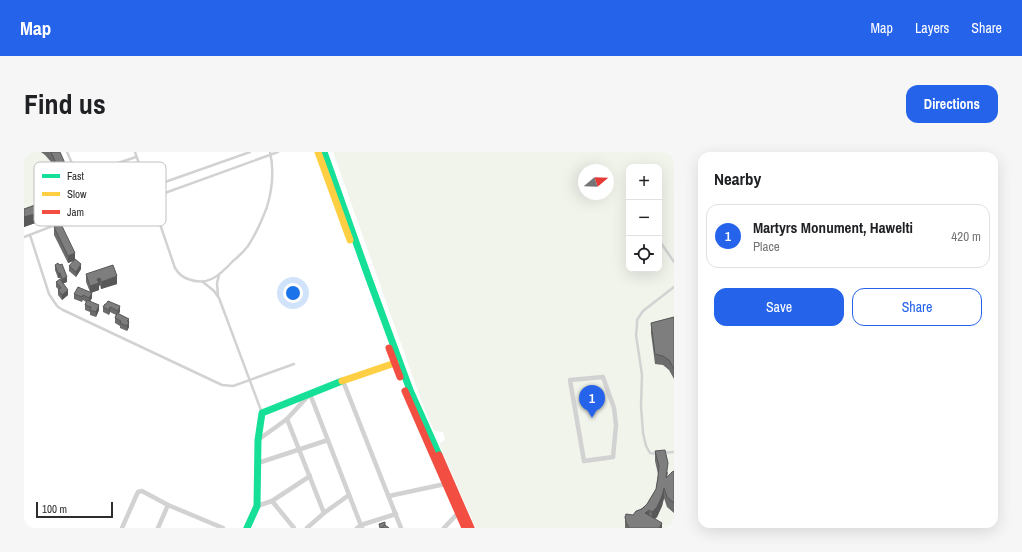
<!DOCTYPE html>
<meta charset="utf-8">
<style>
:root{--surface:#fff;--page:#f6f6f6;--text:#202124;--muted:#757577;--line:#e0e0e0;--accent:#2563eb}
body{margin:0;font-family:"Archivo Narrow",sans-serif;background:var(--page);color:var(--text)}
.controls{position:absolute;right:12px;top:12px;display:grid;overflow:hidden;border-radius:8px;box-shadow:0 4px 16px #0002}
.controls button{width:36px;height:36px;display:grid;place-items:center;padding:0;border:0;border-bottom:1px solid var(--line);background:var(--surface);color:var(--text);font:20px sans-serif}
.compass{position:absolute;left:554px;top:12px;width:36px;height:36px;border-radius:50%;background:var(--surface);box-shadow:0 4px 16px #0002;rotate:71deg}
.scale{position:absolute;left:12px;bottom:10px;width:77px;box-sizing:border-box;padding-left:4px;border:2px solid #2d2d2d;border-top:0;font-size:11px;line-height:14px;white-space:nowrap;color:#2d2d2d;-webkit-text-stroke:3px #fff;paint-order:stroke}
.you{position:absolute;left:269px;top:141px;width:14px;height:14px;margin:-10px;border:3px solid #fff;border-radius:50%;background:#1a73e8;box-shadow:0 0 0 6px #1a73e833}
.badge{display:grid;place-items:center;width:26px;height:26px;border-radius:50%;background:var(--accent);color:#fff;font-size:13px;font-weight:700}
.pin{position:absolute;translate:-50% -33px;filter:drop-shadow(0 1px 2px #0008)}
.pin::after{content:'';position:absolute;top:21px;width:14px;height:12px;background:inherit;clip-path:polygon(0 0,100% 0,50% 100%)}
.list{margin:0;padding:0;list-style:none}
h2{display:flex;justify-content:space-between;align-items:center;height:52px;margin:0;padding:0 16px;font-size:17px}
h2 small{font-size:13px;font-weight:400;color:var(--muted)}
.list li{display:grid;grid-template-columns:26px 1fr auto;gap:12px;align-items:center;box-sizing:border-box;height:64px;margin:0 8px 8px;padding:0 8px;border:1px solid var(--line);border-radius:12px}
.list b{display:block;font-size:15px;white-space:nowrap}
.list p{margin:0;font-size:13px;white-space:nowrap;color:var(--muted)}
.list em{font-size:13px;font-style:normal;color:var(--muted)}
.actions{display:flex;gap:8px;padding:12px 16px}
.actions a{flex:1;padding:9px 0;border:1px solid var(--accent);border-radius:12px;text-align:center;font-size:14px;color:var(--accent)}
.actions .main{background:var(--accent);color:#fff}
.icon{flex:none;width:22px;height:22px;fill:none;stroke:currentColor;stroke-width:2;stroke-linecap:round;stroke-linejoin:round}
.map{position:relative;flex:none;width:650px;height:376px;overflow:hidden;border-radius:12px}
header{display:flex;align-items:center;gap:24px;box-sizing:border-box;height:56px;padding:0 20px;background:var(--accent);color:#fff}
header strong{font-size:19px}
nav{display:flex;gap:22px;margin-inline-start:auto;font-size:14px}
.intro{display:flex;align-items:center;justify-content:space-between;box-sizing:border-box;height:96px;padding:0 24px}
h1{margin:0;font-size:28px}
.button{padding:10px 18px;border-radius:12px;background:var(--accent);color:#fff;font-size:14px;font-weight:700}
main{display:flex;gap:24px;padding:0 24px}
aside{flex:1;background:var(--surface);border-radius:12px;box-shadow:0 4px 16px #0002}
.map>svg:first-child{display:block}
</style>
<header>
<strong>Map</strong>
<nav><a>Map</a><a>Layers</a><a>Share</a></nav>
</header>
<div class="intro"><h1>Find us</h1><a class="button">Directions</a></div>
<main>
<div class="map">
<svg width="650" height="376" viewBox="0 0 650 376">
<rect width="100%" height="100%" fill="#fff"/>
<!-- green -->
<g fill="#f0f4eb" fill-rule="evenodd">
<path d="M0 0H29L41 37 37 48 32 58 25 64 14 70 0 75Z"/>
<path d="M309 0H650V376H452L416 295V291L421 288 419 280 410 279 398 251ZM605 15H635V117H605ZM560 18H584V42H560Z"/>
</g>
<g fill="none" stroke-linecap="round" stroke-linejoin="round">
<!-- lane -->
<g stroke="#d2d2d2" stroke-width="2.5">
<path d="M43 0 54 25 67 59"/>
<path d="M111 0 125 40 151 116C154 121 158 125 164 127 184 135 196 123 209 109 214 105 220 99 224 94 232 82 238 68 243 55 248 38 250 17 246 0"/>
<path d="M67 20 112 5"/>
<path d="M124 36 226 0"/>
<path d="M127 46 254 0"/>
<path d="M6 83 25 142 31 151 34 155 39 158 198 233 209 234 270 212"/>
<path d="M0 85 67 59 125 40"/>
<path d="M635 88 650 110"/>
<path d="M179 130 190 139 195 146 238 261"/>
<path d="M194 144 193 131 195 123"/>
<path d="M638 301 650 300"/>
<path d="M633 302 626 301 622 294 619 281 617 254 618 223 612 183 613 173V168L619 159 650 135"/>
</g>
<!-- street -->
<g stroke="#d2d2d2" stroke-width="4.5">
<path d="M579 225 590 256 592 273 589 305 560 309 546 228Z"/>
<path d="M319 229 377 376"/>
<path d="M263 267 300 361"/>
<path d="M234 288 263 267 286 242 338 376"/>
<path d="M234 311 304 288"/>
<path d="M365 344 421 332"/>
<path d="M248 349 270 376"/>
<path d="M233 354 248 349 286 324"/>
<path d="M98 376 113 342 114 340 118 339 144 353 199 376"/>
<path d="M134 376 144 353"/>
<path d="M283 376 300 361 325 343"/>
<path d="M333 376 337 373 372 362"/>
<path d="M420 376 434 361"/>
</g>
<!-- fast -->
<g stroke="#16e098" stroke-width="7">
<path d="M300 0 344 124 386 238 415 303"/>
<path d="M223 376 233 354 234 288 238 261 318 229"/>
</g>
<!-- slow -->
<g stroke="#ffcf43" stroke-width="7">
<path d="M294 0 326 88"/>
<path d="M318 229 371 211"/>
</g>
<!-- jam -->
<g stroke="#f24e42" stroke-width="7">
<path d="M365 196 376 225"/>
<path d="M381 239 441 376"/>
<path d="M415 303 447 376"/>
</g>
</g>
<!-- wall -->
<g fill="#6c6c6c">
<path d="M17 0H36L41 30V37L37 48 32 58 28 61 20 68 14 70 0 75V57L14 52 23 45 30 38V35L32 24V20L28 11 21 3Z"/>
<path d="M57 21 71 24 77 38 62 43 57 29Z"/>
<path d="M44 37 53 44 46 46 44 42Z"/>
<path d="M30 75 57 117 52 125 45 119V114L50 109 44 111 30 83Z"/>
<path d="M31 113 43 130 39 131 44 143 38 148 34 143V137L32 135V130L37 128 36 126H34L31 118Z"/>
<path d="M62 122 93 132 77 137 76 133 75 134V138L67 141 68 146 66 149 75 158 72 165 66 163V160L61 158V153L62 150 59 148 58 150 50 147V142L66 140 62 130Z"/>
<path d="M81 152 96 159 95 162 105 167V175L103 179 96 176V174L91 171V166L92 163 86 160 85 163 79 160V155Z"/>
<path d="M650 165V227L645 218 639 213 631 212 627 181V171Z"/>
<path d="M631 299 644 321 643 325 650 319V361L643 355 640 346 638 354 633 365 631 367 638 376H601V365L609 363 623 352 632 337 634 322 631 309Z"/>
</g>
<!-- shaded-wall -->
<g fill="#585858">
<path d="M41 20V37L37 48 32 58 20 68 14 70 0 75V65L37 38Z"/>
<path d="M77 31V38L62 43V36Z"/>
<path d="M53 39V44L46 46V41Z"/>
<path d="M51 101V108L44 111V104Z"/>
<path d="M57 112V117L52 125V120Z"/>
<rect x="34" y="121" width="2" height="5"/>
<path d="M93 124V132L77 137V130Z"/>
<path d="M43 125V130L38 132V127Z"/>
<path d="M76 126V133L75 134V138L66 141V134L73 127Z"/>
<path d="M44 138V143L38 148V143Z"/>
<path d="M68 141V146L65 151V146Z"/>
<path d="M75 153V158L72 165V160Z"/>
<path d="M96 154V159L94 164V159Z"/>
<path d="M86 155V160L85 163V158Z"/>
<path d="M105 167V175L103 179V169Z"/>
<path d="M640 336V346L638 354 633 365 628 369V360Z"/>
<path d="M625 358V367L621 361Z"/>
<path d="M638 371V376H635Z"/>
</g>
<!-- building -->
<g fill="#7e7e7e" stroke="#585858">
<path d="M27 0H36L40 9 41 20V27L37 38 32 48 20 58 14 61 0 65V57L14 52 23 45 29 38 34 40 35 37 30 35 33 21 32 11Z"/>
<path d="M37 72 51 101 44 104 30 75Z"/>
<path d="M51 107 57 112 52 120 45 114Z"/>
<path d="M34 111 35 113 38 112 43 125 38 127 36 121H34L31 113Z"/>
<path d="M89 113 93 124 77 130 76 126 73 127 75 131 66 134 62 122Z"/>
<path d="M36 127 44 138 38 143 34 138 37 136 32 130Z"/>
<path d="M54 135 68 141 65 146 59 143 58 145 50 142Z"/>
<path d="M63 148 75 153 72 160 66 158 67 155 61 153Z"/>
<path d="M84 149 96 154 94 159 86 155 85 158 79 155 81 152H82Z"/>
<path d="M93 161 105 167 103 169 105 170 103 174 96 171 97 169 91 166Z"/>
<path d="M650 165V217L645 208 639 204 631 202 627 171Z"/>
<path d="M641 298 644 311 642 326 648 320 650 319V351L643 345 640 336 638 344 633 355 628 360 625 358 621 361 638 371 635 376H605L602 370 601 365 602 362 609 363 612 359 618 357 623 352 632 337 634 325 635 314 631 299Z"/>
<path d="M361 370V373L358 376H356L355 372Z"/>
<path d="M361 373 365 376H357Z"/>
</g>
<!-- legend -->
<rect x="10" y="10" width="132" height="64" rx="6" fill="#fff" stroke="#c0c0c0" stroke-width="1"/>
<rect x="18" y="22" width="18" height="4" fill="#16e098"/>
<rect x="18" y="40" width="18" height="4" fill="#ffcf43"/>
<rect x="18" y="58" width="18" height="4" fill="#f24e42"/>
<g font-size="11" fill="#2d2d2d">
<text x="43" y="28">Fast</text>
<text x="43" y="46">Slow</text>
<text x="43" y="64">Jam</text>
</g>
</svg>
<div class="controls">
<button>+</button>
<button>−</button>
<button><svg class="icon" aria-label="locate" viewBox="0 0 24 24"><circle cx="12" cy="12" r="6"/><path d="M12 2v4M12 18v4M2 12h4M18 12h4"/></svg></button>
</div>
<svg class="compass" viewBox="-18 -18 36 36"><path d="M0-13l5 13h-10z" fill="#e53935"/><path d="M0 13l5-13h-10z" fill="#757577"/></svg>
<div class="scale">100 m</div>
<div class="you"></div>
<div class="pin badge" style="left:568px;top:266px">1</div>
</div>
<aside>
<h2>Nearby<small></small></h2>
<ul class="list">
<li><span class="badge">1</span><div><b>Martyrs Monument, Hawelti</b><p>Place</p></div><em>420 m</em></li>
</ul>
<div class="actions"><a class="main">Save</a><a>Share</a></div>
</aside>
</main>
